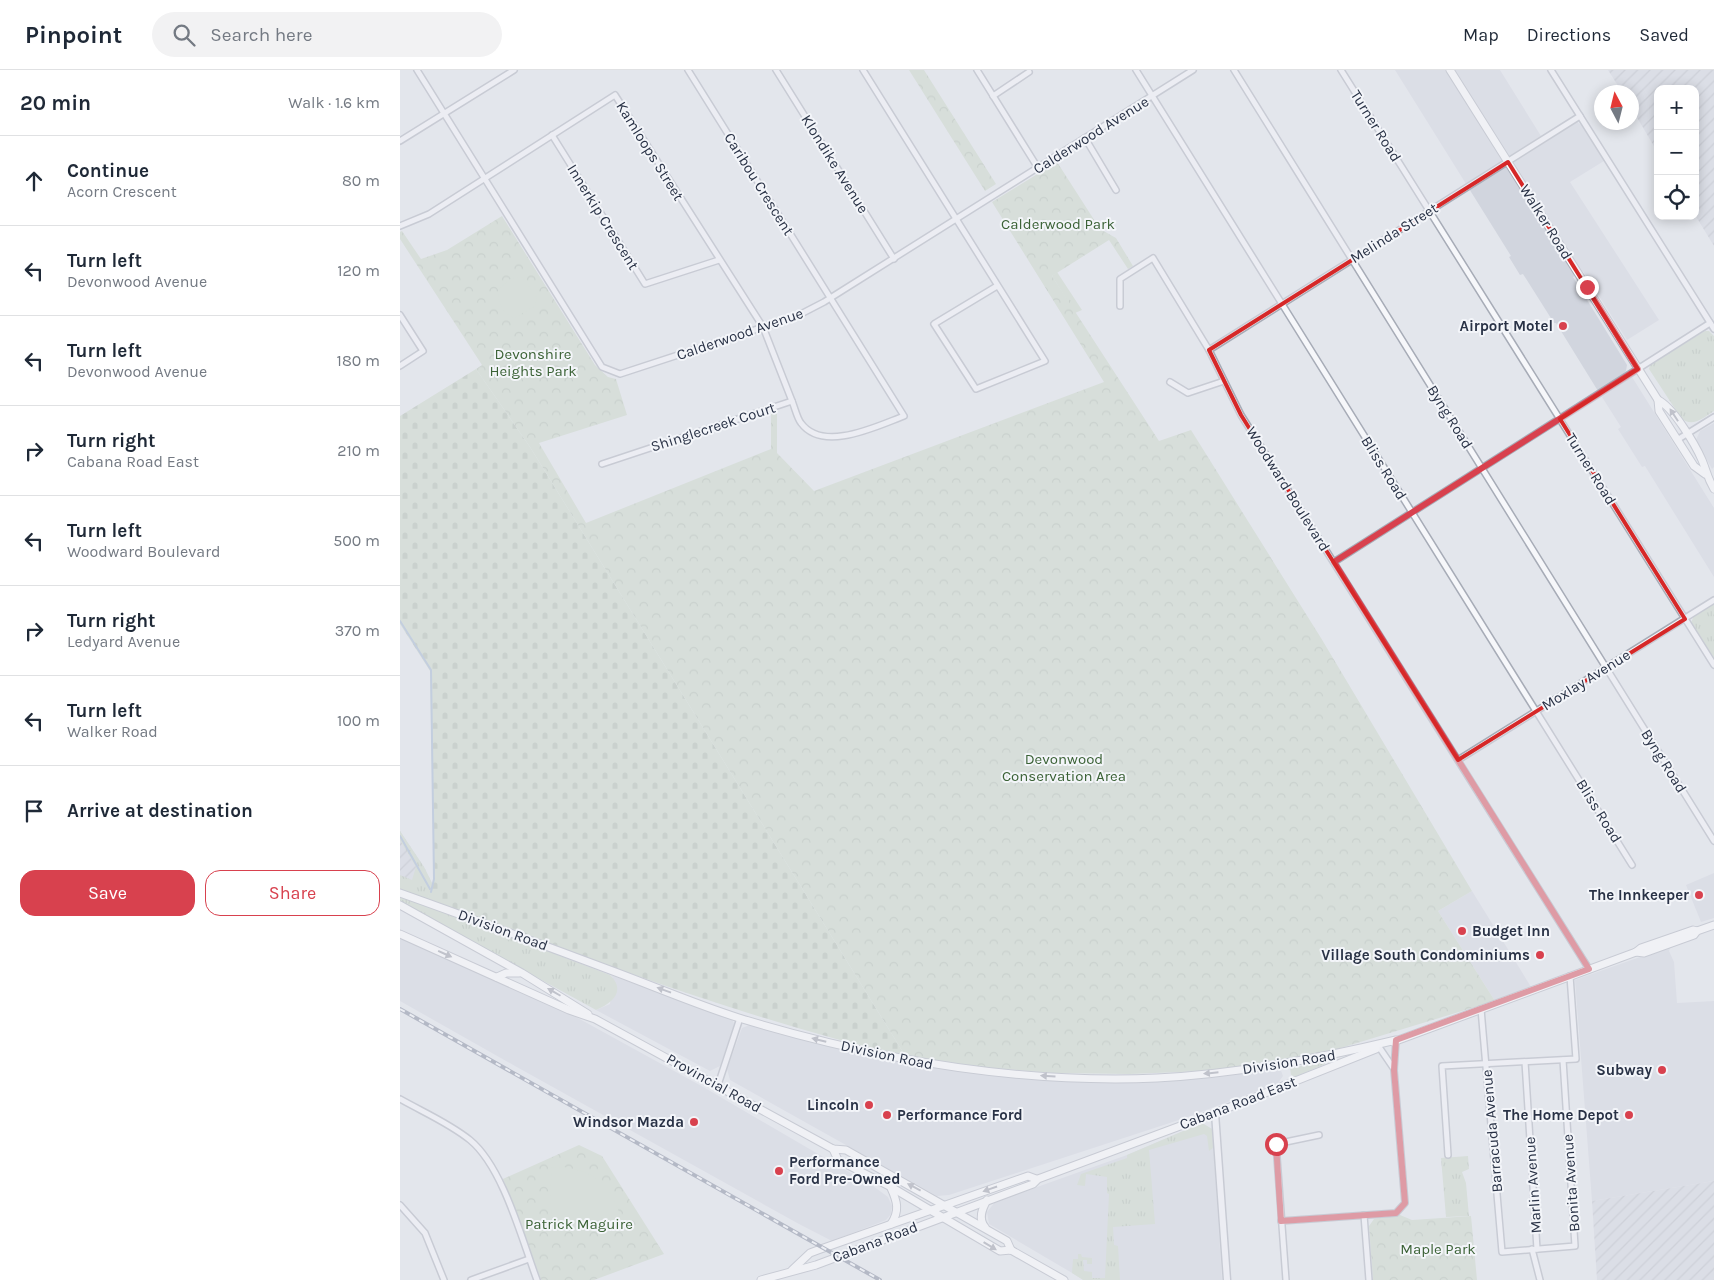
<!DOCTYPE html>
<meta charset="utf-8">
<style>
:root{--surface:#fff;--page:#f2f2f3;--text:#1f2937;--muted:#747a83;--line:#e0e1e3;--accent:#d8414e}
body{margin:0;font-family:Karla,sans-serif;background:var(--page);color:var(--text)}
.controls{position:absolute;right:15px;top:15px;display:grid;overflow:hidden;border-radius:10px;box-shadow:0 2px 12px #0003}
.controls button{width:45px;height:45px;display:grid;place-items:center;padding:0;border:0;border-bottom:1px solid var(--line);background:var(--surface);color:var(--text);font:25px sans-serif}
.compass{position:absolute;left:1194px;top:15px;width:45px;height:45px;border-radius:50%;background:var(--surface);box-shadow:0 2px 12px #0003;rotate:353deg}
.stop{position:absolute;width:15px;height:15px;margin:-11px;border:4px solid #d8414e;border-radius:50%;background:#fff}
.stop.end{background:#d8414e;border-color:#fff;box-shadow:0 1px 5px #0008}
.list{margin:0;padding:0;list-style:none}
h2{display:flex;justify-content:space-between;align-items:center;height:65px;margin:0;padding:0 20px;font-size:21px}
h2 small{font-size:16px;font-weight:400;color:var(--muted)}
.list li{display:grid;grid-template-columns:32px 1fr auto;gap:15px;align-items:center;box-sizing:border-box;height:90px;padding:0 20px;border-top:1px solid var(--line)}
.list b{display:block;font-size:19px;white-space:nowrap}
.list p{margin:0;font-size:16px;white-space:nowrap;color:var(--muted)}
.list em{font-size:16px;font-style:normal;color:var(--muted)}
.actions{display:flex;gap:10px;padding:15px 20px}
.actions a{flex:1;padding:11px 0;border:1px solid var(--accent);border-radius:15px;text-align:center;font-size:18px;color:var(--accent)}
.actions .main{background:var(--accent);color:#fff}
.icon{flex:none;width:28px;height:28px;fill:none;stroke:currentColor;stroke-width:2;stroke-linecap:round;stroke-linejoin:round}
.map{position:relative;flex:none;width:1314px;height:1210px;overflow:hidden}
header{display:flex;align-items:center;gap:30px;box-sizing:border-box;height:70px;padding:0 25px;background:var(--surface);border-bottom:1px solid var(--line)}
header strong{font-size:24px}
nav{display:flex;gap:28px;margin-inline-start:auto;font-size:18px}
.search{width:350px;height:45px;background:var(--page);display:flex;align-items:center;gap:12px;box-sizing:border-box;padding:0 18px;border-radius:28px;color:var(--muted);font-size:19px}
main{display:flex}
aside{flex:1;background:var(--surface)}
.map>svg:first-child{display:block}
</style>
<header>
<strong>Pinpoint</strong>
<div class="search"><svg class="icon" aria-label="search" viewBox="0 0 24 24"><circle cx="10" cy="10" r="6"/><path d="M15 15l6 6"/></svg>Search here</div>
<nav><a>Map</a><a>Directions</a><a>Saved</a></nav>
</header>
<main>
<aside>
<h2>20 min<small>Walk · 1.6 km</small></h2>
<ul class="list">
<li><svg class="icon" aria-label="ahead" viewBox="0 0 24 24"><path d="M12 20V5M6 11l6-6 6 6"/></svg><div><b>Continue</b><p>Acorn Crescent</p></div><em>80 m</em></li>
<li><svg class="icon" aria-label="left" viewBox="0 0 24 24"><path d="M17 20v-9H6M10 6l-5 5 5 5"/></svg><div><b>Turn left</b><p>Devonwood Avenue</p></div><em>120 m</em></li>
<li><svg class="icon" aria-label="left" viewBox="0 0 24 24"><path d="M17 20v-9H6M10 6l-5 5 5 5"/></svg><div><b>Turn left</b><p>Devonwood Avenue</p></div><em>180 m</em></li>
<li><svg class="icon" aria-label="right" viewBox="0 0 24 24"><path d="M7 20v-9h11M14 6l5 5-5 5"/></svg><div><b>Turn right</b><p>Cabana Road East</p></div><em>210 m</em></li>
<li><svg class="icon" aria-label="left" viewBox="0 0 24 24"><path d="M17 20v-9H6M10 6l-5 5 5 5"/></svg><div><b>Turn left</b><p>Woodward Boulevard</p></div><em>500 m</em></li>
<li><svg class="icon" aria-label="right" viewBox="0 0 24 24"><path d="M7 20v-9h11M14 6l5 5-5 5"/></svg><div><b>Turn right</b><p>Ledyard Avenue</p></div><em>370 m</em></li>
<li><svg class="icon" aria-label="left" viewBox="0 0 24 24"><path d="M17 20v-9H6M10 6l-5 5 5 5"/></svg><div><b>Turn left</b><p>Walker Road</p></div><em>100 m</em></li>
<li><svg class="icon" aria-label="arrive" viewBox="0 0 24 24"><path d="M6 21V4h12l-3 4 3 4H6"/></svg><div><b>Arrive at destination</b></div></li>
</ul>
<div class="actions"><a class="main">Save</a><a>Share</a></div>
</aside>
<div class="map">
<svg width="1314" height="1210" viewBox="0 0 1314 1210">
<defs>
<pattern id="industrial-furrows" width="10" height="10" patternUnits="userSpaceOnUse" patternTransform="scale(1.25)"><rect width="10" height="10" fill="#d1d5de"/><path d="M-1 1l2-2M0 10L10 0M9 11l2-2" fill="none" stroke="#b3b7c0"/></pattern>
<pattern id="grass-tufts" width="24" height="20" patternUnits="userSpaceOnUse" patternTransform="scale(1.25)"><rect width="24" height="20" fill="#c7d6c3"/><path d="M3 7l-1-3M5 7V3M7 7l1-3M15 17l-1-3M17 17v-4M19 17l1-3" fill="none" stroke="#abb8a9"/></pattern>
<pattern id="cemetery-stones" width="16" height="16" patternUnits="userSpaceOnUse" patternTransform="scale(1.25)"><rect width="16" height="16" fill="#c7d6c3"/><path d="M2 7V4a2 2 0 0 1 4 0v3zM10 15v-3a2 2 0 0 1 4 0v3z" fill="#abb8a9"/></pattern>
<pattern id="park-crowns" width="20" height="18" patternUnits="userSpaceOnUse" patternTransform="scale(1.25)"><rect width="20" height="18" fill="#c7d6c3"/><path d="M2 6a3 3 0 1 1 6 0M12 15a3 3 0 1 1 6 0" fill="none" stroke="#abb8a9"/></pattern>
</defs>
<rect width="100%" height="100%" fill="#e3e6ec"/>
<!-- built -->
<g fill="#d1d5de">
<path d="M995 0H1100L1141 66 1171 47 1181 55 1204 91 1170 112 1259 250 1227 270 1183 201 1173 207 1227 295 1226 301 1222 305 1198 321 1156 253H1154L1123 204 1120 205 1109 187 1111 186Z"/>
<path d="M1232 307 1314 438V507L1245 396 1242 397 1218 359 1221 357 1202 327Z"/>
<path d="M1314 353V397L1312 399 1296 370 1300 361Z"/>
<path d="M1314 803V848L1301 852 1286 815Z"/>
<path d="M1072 821 1098 863 1131 917 1095 931 1038 841Z"/>
<path d="M0 868 176 947 305 1018 473 1116 488 1127 492 1136 491 1144 486 1150 432 1171 399 1154 115 996 0 931Z"/>
<path d="M1271 876 1269 881 1274 892 1277 933 1314 931V1111L1192 1131 1175 910Z"/>
<path d="M210 905 330 947 334 953 333 958 320 996 310 1001 196 940 210 934 213 908Z"/>
<path d="M352 954 410 971 507 993 575 1002 646 1009 798 1007 880 998 883 1006 878 1013 785 1048 549 1125 537 1126 330 1010 327 999 342 958Z"/>
<path d="M802 1053 812 1059 822 1210H684L589 1154 587 1142 595 1132 727 1085Z"/>
</g>
<!-- industrial -->
<g fill="url(#industrial-furrows)">
<path d="M1208 0H1314V176L1295 145V19H1258V83L1232 39V22H1222Z"/>
<path d="M0 761 24 797 33 815 0 820Z"/>
<path d="M1314 1111V1210H1197L1192 1131Z"/>
</g>
<!-- grass -->
<g fill="url(#grass-tufts)">
<path d="M657 202 682 240 675 243 652 206Z"/>
<path d="M1305 261H1309L1314 266V341C1303 348 1292 358 1281 348L1249 299 1250 295Z"/>
<path d="M1314 532V588L1291 553 1294 545Z"/>
<path d="M0 761 24 797 33 815 27 830 0 820V805L12 810 16 797 0 770Z"/>
<path d="M0 824 210 905C226 921 213 933 196 940L0 832Z"/>
<path d="M925 991V994L895 1007 891 1005 890 998Z"/>
<path d="M802 1053 812 1059 813 1078 809 1081 807 1066 804 1064 749 1080 755 1154 713 1157 714 1175 718 1176 720 1210H683L672 1203 673 1189H678V1184H681L682 1187 692 1188V1194H687V1190H683L684 1201 692 1202V1208H705L709 1124 707 1123V1107L686 1104 685 1116 677 1115 681 1104 727 1088V1085Z"/>
<path d="M1068 1086 1069 1099 1062 1102 1066 1113 1069 1146 1046 1147 1041 1088Z"/>
</g>
<!-- cemetery -->
<path fill="url(#cemetery-stones)" d="M76 299 130 377 506 987C342 948 185 887 27 830L34 809 30 601 0 554V346Z"/>
<!-- park -->
<g fill="url(#park-crowns)">
<path d="M509 0H524L596 114 585 121Z"/>
<path d="M657 92 700 159 716 168 733 196 728 199 709 170 652 206 759 371 791 360 921 568 1072 821 1038 841 1095 931 921 984 862 994 805 1001 730 1004 653 1003 568 996 506 987 130 377 76 299 82 295 0 169V162L2 161 21 189 47 180 102 146 195 295 208 307 216 309 227 345 139 373 186 453 371 379V342L377 341V383L414 421 704 312 592 132Z"/>
<path d="M179 1075 202 1086 264 1184 194 1210H141L103 1109Z"/>
<path d="M1000 1145 1012 1150 1071 1146 1077 1210H973L969 1156 974 1149Z"/>
</g>
<!-- pitch -->
<g fill="#c7d6c3">
<path d="M116 207 123 208 137 228 135 236 114 248C102 242 98 235 98 221L108 210Z"/>
<path d="M164 1097C198 1103 211 1115 221 1148L185 1159 159 1162C147 1146 152 1117 151 1098Z"/>
</g>
<g fill="none" stroke-linecap="round" stroke-linejoin="round">
<!-- stream -->
<g stroke="#9cb1ce" stroke-width="2">
<path d="M0 551 31 600 34 809 31 822"/>
<path d="M0 766 30 819"/>
</g>
<!-- minor casing -->
<g stroke="#a7acb7" stroke-width="8">
<g id="minor">
<path d="M17 0 202 297 220 304 397 246 424 232 793 0"/>
<path d="M376 0 494 189"/>
<path d="M463 0 645 291 576 319 534 254 597 216"/>
<path d="M577 0 638 98"/>
<path d="M736 0 1232 795"/>
<path d="M834 0 1314 771"/>
<path d="M941 0 1314 595"/>
<path d="M1151 0 1314 259"/>
<path d="M593 26 629 2"/>
<path d="M152 65 245 214 319 190"/>
<path d="M685 68 716 120"/>
<path d="M0 71 114 0"/>
<path d="M0 156 29 144 215 25 363 257 392 331"/>
<path d="M720 236V209L753 188 809 280 841 345 1189 899"/>
<path d="M0 245 23 281 0 296"/>
<path d="M809 280 1180 46"/>
<path d="M770 312 788 323 824 311"/>
<path d="M1277 370 1314 347"/>
<path d="M202 394 392 331C395 338 397 348 401 353 423 383 477 356 504 346L288 0"/>
<path d="M934 492 1310 253"/>
<path d="M1058 690 1314 530"/>
<path d="M1081 939 1102 1182 1175 1176 1163 990"/>
<path d="M979 977 994 999"/>
<path d="M1125 992 1137 1179"/>
<path d="M318 1015 340 948"/>
<path d="M0 1029C23 1042 49 1053 70 1070 103 1097 122 1170 137 1210"/>
<path d="M1048 1085 1042 996 1176 989 1170 906"/>
<path d="M0 1135 25 1163 44 1210"/>
<path d="M964 1145 969 1210"/>
<path d="M881 1151 996 1143 1005 1133 994 1000 996 970"/>
<path d="M1132 1179 1140 1210"/>
<path d="M71 1210 129 1189"/>
<path d="M886 1210 876 1074 919 1065"/>
</g>
</g>
<!-- tertiary casing -->
<g stroke="#a7acb7" stroke-width="9">
<path id="tertiary" d="M815 1043 827 1210"/>
</g>
<!-- secondary casing -->
<g stroke="#a7acb7" stroke-width="9">
<g id="secondary">
<path d="M1050 0 1258 330 1259 341 1294 396 1305 404"/>
<path d="M1258 330C1273 337 1295 374 1302 390 1307 402 1307 407 1314 419"/>
<path d="M0 823C73 849 146 876 218 903 258 918 298 935 339 948 474 989 615 1014 757 1008 838 1004 917 989 996 970"/>
<path d="M0 835 122 903 188 944"/>
<path d="M0 864 169 940 195 949 433 1079 446 1080 607 1171 611 1180"/>
<path d="M1236 882 1244 883 1294 865 1297 861 1314 855"/>
<path d="M97 907 106 903H119"/>
<path d="M993 972 1236 882 1241 878 1293 860 1297 861"/>
<path d="M433 1079 438 1090 491 1117 600 1181 611 1180 664 1210"/>
<path d="M491 1154C500 1141 497 1131 491 1118"/>
<path d="M585 1157C578 1149 582 1139 587 1130"/>
<path d="M392 1200 410 1183 418 1180 628 1106 636 1109"/>
<path d="M361 1210 416 1195 633 1114 638 1109 815 1043 976 979"/>
</g>
</g>
<!-- minor -->
<use href="#minor" stroke="#f6f7fa" stroke-width="5"/>
<!-- tertiary -->
<use href="#tertiary" stroke="#f6f7fa" stroke-width="6"/>
<!-- secondary -->
<use href="#secondary" stroke="#fff" stroke-width="7"/>
<!-- rail casing -->
<g stroke="#7b8497" stroke-width="4">
<path id="rail" d="M0 939 480 1210"/>
</g>
<!-- rail -->
<use href="#rail" stroke="#f3f5f9" stroke-width="2" stroke-dasharray="5.5" stroke-linecap="butt"/>
</g>
<!-- one-way arrows -->
<defs><path id="oneway-solid" d="M-6-.8H1V-3.2L6.5 0L1 3.2V.8H-6Z" transform="scale(1.25)"/></defs>
<g fill="#9498a2">
<use href="#oneway-solid" transform="translate(1274 345) rotate(-123)"/>
<use href="#oneway-solid" transform="translate(45 884) rotate(24)"/>
<use href="#oneway-solid" transform="translate(264 920) rotate(-160)"/>
<use href="#oneway-solid" transform="translate(154 922) rotate(-150)"/>
<use href="#oneway-solid" transform="translate(419 970) rotate(-166)"/>
<use href="#oneway-solid" transform="translate(811 1003) rotate(174)"/>
<use href="#oneway-solid" transform="translate(648 1006) rotate(-177)"/>
<use href="#oneway-solid" transform="translate(514 1117) rotate(-152)"/>
<use href="#oneway-solid" transform="translate(590 1119) rotate(161)"/>
<use href="#oneway-solid" transform="translate(590 1176) rotate(31)"/>
</g>
<g fill="none" stroke-linecap="round" stroke-linejoin="round">
<!-- route -->
<path stroke="#d8414e" stroke-width="6" d="M876 1074 881 1151 996 1143 1005 1133 994 1000 996 970 1189 899 934 492 1238 299 1187 217"/>
</g>
<!-- marked area -->
<path d="M0 0H1314V1210H0ZM1108 92 1238 299 1160 349 1285 549 1058 690 841 345 809 280Z" fill="#e3e6ec" fill-opacity=".55" fill-rule="evenodd"/>
<path fill="none" stroke="#d62828" stroke-width="4" stroke-linejoin="round" d="M1108 92 1238 299 1160 349 1285 549 1058 690 841 345 809 280Z"/>
<!-- markers -->
<g fill="#d8414e" stroke="#f3f5f9" stroke-width="2">
<circle cx="1163" cy="256" r="5"/>
<circle cx="1299" cy="825" r="5"/>
<circle cx="1062" cy="861" r="5"/>
<circle cx="1140" cy="885" r="5"/>
<circle cx="1262" cy="1000" r="5"/>
<circle cx="469" cy="1035" r="5"/>
<circle cx="487" cy="1045" r="5"/>
<circle cx="1229" cy="1045" r="5"/>
<circle cx="294" cy="1052" r="5"/>
<circle cx="379" cy="1101" r="5"/>
</g>
<g text-anchor="middle" stroke-width="4" stroke-linejoin="round" paint-order="stroke">
<!-- street labels -->
<g font-size="15" fill="#293246" stroke="#f3f5f9">
<text transform="translate(976 56) rotate(58)" y="5">Turner Road</text>
<text transform="translate(691 65) rotate(-32)" y="5">Calderwood Avenue</text>
<text transform="translate(250 81) rotate(58)" y="5">Kamloops Street</text>
<text transform="translate(435 94) rotate(58)" y="5">Klondike Avenue</text>
<text transform="translate(359 114) rotate(58)" y="5">Caribou Crescent</text>
<text transform="translate(203 147) rotate(58)" y="5">Innerkip Crescent</text>
<text transform="translate(1146 152) rotate(58)" y="5">Walker Road</text>
<text transform="translate(994 163) rotate(-32)" y="5">Melinda Street</text>
<text transform="translate(340 264) rotate(-19)" y="5">Calderwood Avenue</text>
<text transform="translate(1050 347) rotate(58)" y="5">Byng Road</text>
<text transform="translate(313 357) rotate(-18)" y="5">Shinglecreek Court</text>
<text transform="translate(984 398) rotate(58)" y="5">Bliss Road</text>
<text transform="translate(1191 399) rotate(58)" y="5">Turner Road</text>
<text transform="translate(888 419) rotate(58)" y="5">Woodward Boulevard</text>
<text transform="translate(1186 610) rotate(-32)" y="5">Moxlay Avenue</text>
<text transform="translate(1264 691) rotate(58)" y="5">Byng Road</text>
<text transform="translate(1199 741) rotate(58)" y="5">Bliss Road</text>
<text transform="translate(103 860) rotate(20)" y="5">Division Road</text>
<text transform="translate(487 985) rotate(12)" y="5">Division Road</text>
<text transform="translate(889 992) rotate(-9)" y="5">Division Road</text>
<text transform="translate(314 1013) rotate(29)" y="5">Provincial Road</text>
<text transform="translate(838 1033) rotate(-21)" y="5">Cabana Road East</text>
<text transform="translate(1092 1061) rotate(-95)" y="5">Barracuda Avenue</text>
<text transform="translate(1171 1113) rotate(-94)" y="5">Bonita Avenue</text>
<text transform="translate(1133 1115) rotate(-94)" y="5">Marlin Avenue</text>
<text transform="translate(475 1172) rotate(-21)" y="5">Cabana Road</text>
</g>
<!-- park labels -->
<g font-size="15" fill="#3b6236" stroke="#f3f5f9">
<text x="658" y="159">Calderwood Park</text>
<text x="133" y="289">Devonshire<tspan x="133" dy="17">Heights Park</tspan></text>
<text x="664" y="694">Devonwood<tspan x="664" dy="17">Conservation Area</tspan></text>
<text x="179" y="1159">Patrick Maguire</text>
<text x="1038" y="1184">Maple Park</text>
</g>
<!-- poi labels -->
<g font-size="15" font-weight="bold" fill="#293246" stroke="#f3f5f9" text-anchor="end">
<text x="1153" y="261">Airport Motel</text>
<text x="1289" y="830">The Innkeeper</text>
<text x="1072" y="866" text-anchor="start">Budget Inn</text>
<text x="1130" y="890">Village South Condominiums</text>
<text x="1252" y="1005">Subway</text>
<text x="459" y="1040">Lincoln</text>
<text x="497" y="1050" text-anchor="start">Performance Ford</text>
<text x="1219" y="1050">The Home Depot</text>
<text x="284" y="1057">Windsor Mazda</text>
<text x="389" y="1097" text-anchor="start">Performance<tspan x="389" dy="17">Ford Pre-Owned</tspan></text>
</g>
</g>
</svg>
<div class="controls">
<button>+</button>
<button>−</button>
<button><svg class="icon" aria-label="locate" viewBox="0 0 24 24"><circle cx="12" cy="12" r="6"/><path d="M12 2v4M12 18v4M2 12h4M18 12h4"/></svg></button>
</div>
<svg class="compass" viewBox="-18 -18 36 36"><path d="M0-13l5 13h-10z" fill="#e53935"/><path d="M0 13l5-13h-10z" fill="#747a83"/></svg>
<div class="stop" style="left:876px;top:1074px"></div>
<div class="stop end" style="left:1187px;top:217px"></div>
</div>
</main>
